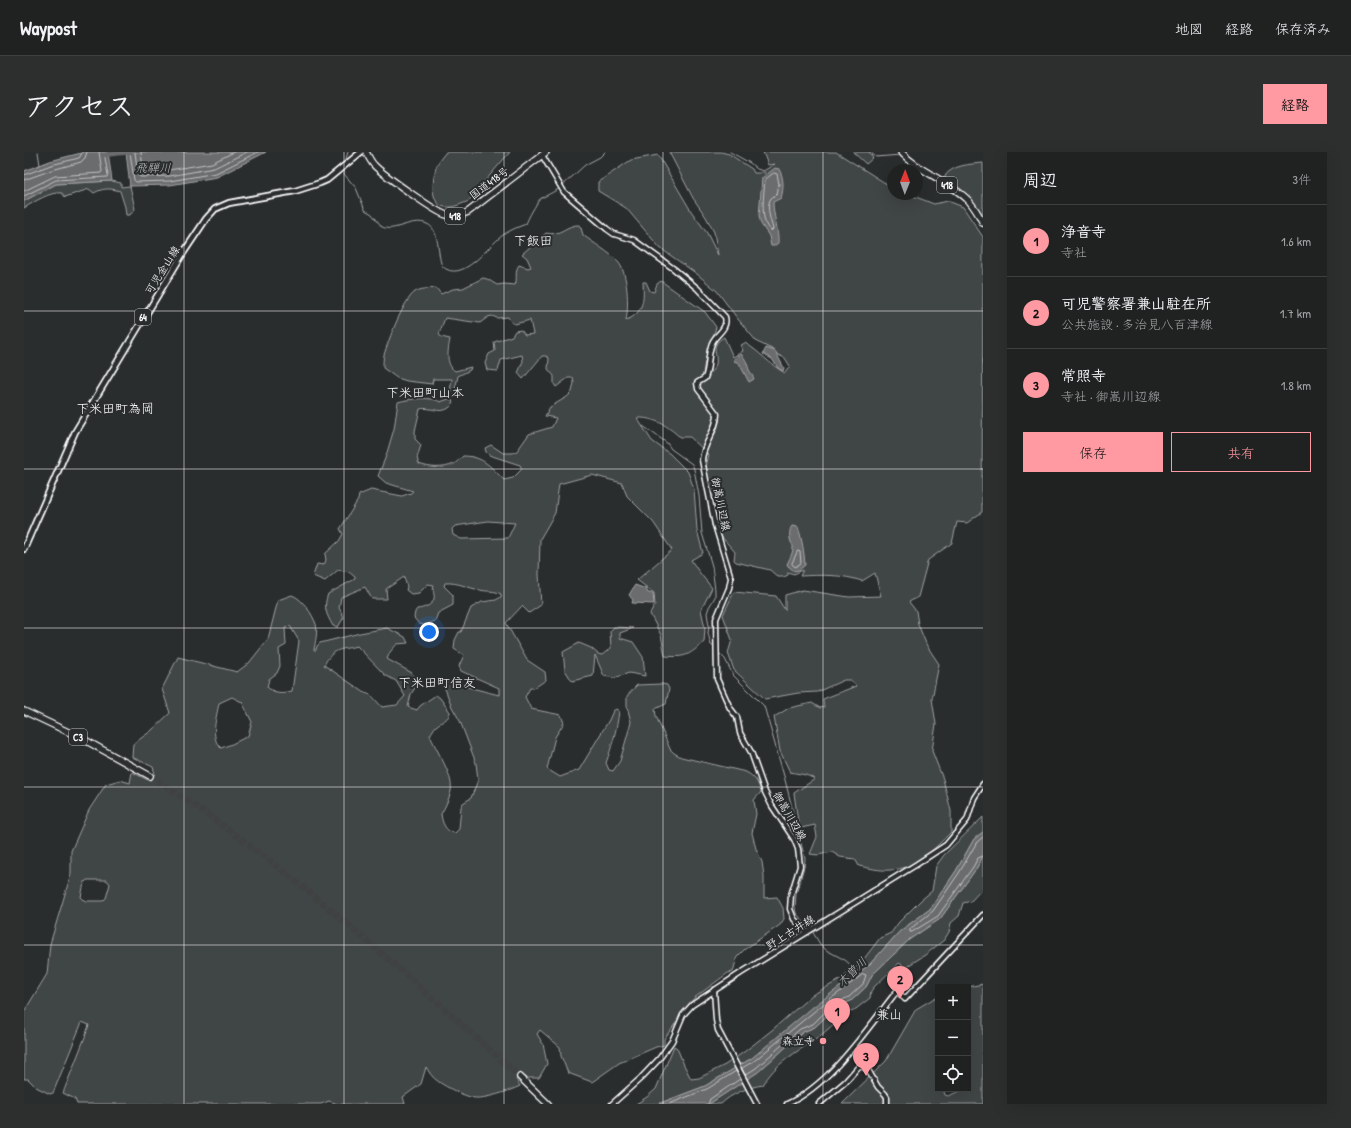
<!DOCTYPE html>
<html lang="ja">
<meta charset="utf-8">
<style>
:root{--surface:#202222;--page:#2d2f2f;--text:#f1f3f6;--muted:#a2a4a5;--line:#3d3f40;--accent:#ff9aa2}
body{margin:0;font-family:"Patrick Hand","Klee One",sans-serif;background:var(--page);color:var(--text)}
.controls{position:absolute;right:12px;bottom:12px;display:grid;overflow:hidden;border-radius:0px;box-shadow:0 4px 16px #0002}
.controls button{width:36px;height:36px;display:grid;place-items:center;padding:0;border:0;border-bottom:1px solid var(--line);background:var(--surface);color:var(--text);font:20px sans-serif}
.compass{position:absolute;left:863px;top:12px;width:36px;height:36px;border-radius:50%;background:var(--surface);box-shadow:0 4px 16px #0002;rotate:1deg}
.you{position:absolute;left:405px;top:480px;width:14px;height:14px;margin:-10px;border:3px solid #fff;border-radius:50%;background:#1a73e8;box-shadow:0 0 0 6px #1a73e833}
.badge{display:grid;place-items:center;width:26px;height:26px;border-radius:50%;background:var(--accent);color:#111;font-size:13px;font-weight:700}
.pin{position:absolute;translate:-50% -33px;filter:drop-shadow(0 1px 2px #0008)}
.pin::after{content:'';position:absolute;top:21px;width:14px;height:12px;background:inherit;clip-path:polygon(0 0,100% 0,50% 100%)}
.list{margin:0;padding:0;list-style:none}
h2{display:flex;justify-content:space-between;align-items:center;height:52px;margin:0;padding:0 16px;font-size:17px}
h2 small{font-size:13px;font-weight:400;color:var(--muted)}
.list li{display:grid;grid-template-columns:26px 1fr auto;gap:12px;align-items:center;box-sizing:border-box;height:72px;padding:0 16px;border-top:1px solid var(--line)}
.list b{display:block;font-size:15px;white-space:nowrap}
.list p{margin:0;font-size:13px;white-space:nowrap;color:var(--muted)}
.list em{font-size:13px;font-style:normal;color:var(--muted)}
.actions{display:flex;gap:8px;padding:12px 16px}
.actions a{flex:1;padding:9px 0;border:1px solid var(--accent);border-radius:0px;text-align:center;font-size:14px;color:var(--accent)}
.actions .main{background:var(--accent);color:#111}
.icon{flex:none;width:22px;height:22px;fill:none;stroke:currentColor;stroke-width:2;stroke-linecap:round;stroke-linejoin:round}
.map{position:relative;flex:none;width:959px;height:952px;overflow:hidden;border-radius:0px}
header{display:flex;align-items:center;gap:24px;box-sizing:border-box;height:56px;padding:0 20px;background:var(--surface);border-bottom:1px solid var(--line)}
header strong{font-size:19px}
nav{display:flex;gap:22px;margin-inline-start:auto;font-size:14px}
.intro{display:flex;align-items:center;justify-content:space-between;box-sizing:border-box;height:96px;padding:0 24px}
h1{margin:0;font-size:28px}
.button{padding:10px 18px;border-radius:0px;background:var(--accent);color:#111;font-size:14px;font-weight:700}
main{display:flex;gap:24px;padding:0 24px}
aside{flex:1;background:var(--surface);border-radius:0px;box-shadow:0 4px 16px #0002}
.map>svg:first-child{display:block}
</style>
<header>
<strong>Waypost</strong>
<nav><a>地図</a><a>経路</a><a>保存済み</a></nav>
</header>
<div class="intro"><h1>アクセス</h1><a class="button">経路</a></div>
<main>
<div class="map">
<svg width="959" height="952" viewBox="0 0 959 952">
<rect width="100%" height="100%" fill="#2a2d2e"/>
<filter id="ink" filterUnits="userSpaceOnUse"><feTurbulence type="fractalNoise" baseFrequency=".025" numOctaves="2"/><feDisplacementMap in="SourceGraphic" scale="8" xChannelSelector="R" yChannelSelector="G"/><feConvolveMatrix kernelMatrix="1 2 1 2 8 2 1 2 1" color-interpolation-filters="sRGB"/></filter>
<g filter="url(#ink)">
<!-- green -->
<g fill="#414445" stroke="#a0a2a2" fill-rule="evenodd">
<path d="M422 0H486L448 44 445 49C437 52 429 56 421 55 404 52 409 24 413 13 415 8 419 4 422 0Z"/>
<path d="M645 0H697L705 2 728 17 730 21H736L751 12 744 13 739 0H812L869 36V42H884L910 52 924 49 939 55 959 85 958 360 943 371 933 370 928 391 904 408 894 445 885 450 892 459 894 472 903 494 915 512 908 547 912 572 908 599 919 627 927 659V680C910 697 892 717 866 718 856 719 845 716 835 714L831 707 816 705 808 700 794 703 786 702 793 685 791 673 777 676 774 670 770 641 791 627 782 623 766 620 756 599 750 565 765 556 788 551 796 556 800 555 799 547 832 534 827 528H820L793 540 774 541 741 547 710 518 704 501 708 488 699 463 710 440 752 444 761 458V443L779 438 825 445 857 444 851 421 838 429C817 422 797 423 776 424L779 418 770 422 764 420V423L760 425H754L746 418 712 410 710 408 711 400 688 374 685 355 687 345 682 314 685 303 666 285C663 285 660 285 657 285 652 283 650 279 646 277 638 270 623 265 613 266L628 289 646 302 664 320 670 337 673 378 679 401 667 408 675 420 688 436 677 458 681 476 680 490C665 503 662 506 641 504L637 483 626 462 631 453 630 441 613 428 648 398 629 370 603 344 598 331 568 323 535 332 531 361 516 387 515 423 517 453 505 461 498 454 482 471 503 508 521 520 522 528 510 536H506L501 545 507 557 537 563 540 571 531 585 523 617 536 625 555 618 585 568 589 559 592 557 595 559C593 577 588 594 582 611L585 618 589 619 596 609 606 574 607 570 603 554V544L613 533 638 532 643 533 645 537 642 552 631 557 632 564 646 597 650 601 657 605 722 620C731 625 734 630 737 640L730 648 732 662 728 681 732 697 738 710 740 724V746L753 745 759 756 760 767 756 773 721 797 713 805 709 820 704 821 670 846 640 887V893L632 895 595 911 568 930 544 921 537 904 536 895 516 878 513 882 519 892 523 912 515 926H504L498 924 492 927 496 934C486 939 461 947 451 946 441 945 415 932 409 925 406 922 404 918 402 915L397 932 379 945 381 952H314L305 949 297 952H53L51 947 39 941 61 885 65 873 58 870 29 941 26 942 12 935 4 927H0V860L23 822 26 792 47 722V699L65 658 82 632 96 628 106 631 108 620 124 628 131 622 129 615 108 605 109 592 127 579 146 561 138 537 154 505 213 520 225 511 244 487 254 448 268 443C279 447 288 462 292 472 294 481 291 490 290 498H292L293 494 296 491 336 481 363 476 381 485 384 491 373 492 366 500 363 507 388 521 395 530 387 542 384 555 393 558 396 554 412 543 416 546 426 560C425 568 418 569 412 574 410 576 408 580 406 583 411 597 430 623 427 639 425 647 421 655 417 662 418 670 421 680 431 681L435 677 437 655 439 651 447 646 454 628 452 611 436 569 428 555 420 534 421 530H424L475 543V536L437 519 435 514 440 503 430 497 431 488 435 480H437L447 456 458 450 472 448 477 445V442C470 438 464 440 456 438 444 436 434 430 421 431L420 434 429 443V453L414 461 411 469 401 473 395 472 390 466 391 460 393 457C398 457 409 453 410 447 411 442 408 439 410 433L404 432 395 441 387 442 382 438 383 435 380 425 362 437 363 447H348L341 435 317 445 315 456 320 465 314 475 309 474C302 462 299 455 304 442L331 427V425L325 420 314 418 301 429 289 424 293 412 300 413 302 408 301 402 315 389 319 382 316 377 334 348 335 343 347 338 378 344 387 341 389 339 362 331 354 324 362 304 370 277 374 250C384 247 409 244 416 250L425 247 428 248 429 252C418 265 409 254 396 257L391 279V287L397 293 393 306 395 312C405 316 419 317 430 312 433 310 436 307 439 304 459 304 467 315 480 328L489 326 498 317 496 313 465 303 462 300 461 296 467 293 479 301H489L493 299 505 282 528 275 532 266 521 264 526 255 543 245 548 240 550 231 549 226H544L532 235 530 232V224L524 217 525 206 522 204H518L499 227 494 221 499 209 498 203 477 208 474 219 463 218 461 211 465 202 471 199 470 190 488 184 491 179 497 178 501 183 509 182 506 168 491 172 488 171 484 165 473 166 468 164 464 165 456 171 421 166 415 182 417 185 426 187C424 198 421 212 431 219L447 215 446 218 434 224 431 238 426 239 428 227H409L408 232 383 229 373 226 359 216C359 212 359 207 360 203 364 189 380 147 391 140 397 136 405 137 412 136L417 142 429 137 439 136 459 126 463 127 473 133 480 132 491 133C494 127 490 119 495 113L504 116 507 115 503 106 498 102 522 81C536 85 543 72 555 73L557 76 559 83C569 91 587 101 594 110 604 120 605 155 602 168 620 162 620 146 619 130H622L626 139 630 140 633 132 637 129 681 160 692 175C687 191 680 206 679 223L687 221C688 219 691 215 692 212 694 201 685 194 700 185L709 205 719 199 717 193 721 191C735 199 746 213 761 221L766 214 761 206 754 203 750 198 733 190 713 166 693 139 673 122 636 96 602 56 574 39V30L607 8 634 3 667 59 683 81 694 103 690 80 682 65 669 46ZM464 369 491 371 484 386 437 387 429 383 428 377 431 374ZM266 474 275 489 268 539C259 541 251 542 243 535L245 527 253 521 256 514 255 497 262 493 261 476ZM333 494 361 523 372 529 381 544 373 553 358 555 347 543 341 541 300 513C309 496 316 498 333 494ZM208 545 218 550 228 570 224 584 208 592 197 596C185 586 193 564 195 551ZM63 728H83L86 732 82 746 79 749H61L57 745 60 731Z"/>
<path d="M829 0H845L849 6 842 12Z"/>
<path d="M959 11V61H956L945 45 922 28 921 24C928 13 947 12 959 11Z"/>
<path d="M88 29 97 31V35L106 34 111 57 106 63H102L101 55 96 39C86 36 79 36 70 41L65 37 41 45 38 41C27 39 10 50 0 56V49L32 32Z"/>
<path d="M590 475 609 476 596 481V486L609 490 619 505 621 524 605 521 590 526 580 524 571 503 569 524 548 529 541 518 539 500 555 491 567 496 574 502 578 503 587 496 586 479Z"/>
<path d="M959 665V680L950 687 932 719 906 757 876 779 845 813 728 906 681 934 634 952H612L623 945 632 937 650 894 653 896 660 913 667 927 675 926 701 913 720 900 748 878 788 843 814 829 836 812 856 786 867 781 875 770 897 748 908 739 912 714 920 703Z"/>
<path d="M959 704V736L947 749 939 751 935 764 927 771 925 780 920 788 901 803 882 815 875 811 850 835 847 839 846 846 828 860 823 857H818L812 864 811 871C805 876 799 882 792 887 773 900 750 912 739 933 724 935 707 942 697 952H685L734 920 779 880 791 875 812 855 827 849 842 835 848 823 886 787 916 767 952 717Z"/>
<path d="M959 832V952H818L862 909 892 857 914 844V937H923L920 940 921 943 924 944 941 937H944V835Z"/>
</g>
<!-- water -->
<g fill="#6a6c6d" stroke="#a6a7a7">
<path d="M61 0H84L88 29 32 32 0 49V19L26 9Z"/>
<path d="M102 0H242L193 25 146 33 106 34Z"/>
<path d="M751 16 755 17C760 26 760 36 757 46L749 50C749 64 755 77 754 91L750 94H747L745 84 737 72 735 64 738 26Z"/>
<path d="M742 196 751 199 760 216 759 219 754 216 748 207 739 202Z"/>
<path d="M717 202C722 207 723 211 725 218 727 221 729 224 730 227L725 230 715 211 710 209V207Z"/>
<path d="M768 374 774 375C778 387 780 399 781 413L775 418 770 419 764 414 763 412C765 408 769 401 769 396 769 391 768 394 767 390 765 385 765 378 768 374Z"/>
<path d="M611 433 622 437 624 441H629L630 452 608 451 609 448 605 443Z"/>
<path d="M959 680V704L952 717 916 767 886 787 848 823 842 835 827 849 812 855 791 875 779 880 734 920 685 952H634L681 934 728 906 789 855 845 813 876 779 906 757 932 719 950 687Z"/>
</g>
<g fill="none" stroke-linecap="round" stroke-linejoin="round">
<!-- shore -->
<g stroke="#c3c4c5" stroke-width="1">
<path d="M106 0 110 28 112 30 146 29 192 21 234 0"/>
<path d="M111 0 114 23 116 25 146 24 190 16 223 0"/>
<path d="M117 0 119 17 121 18H145L188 11 210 0"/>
<path d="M750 21 753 22 755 32 753 42C751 44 747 45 746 48 742 56 747 69 749 77L747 79C735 70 740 42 741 28Z"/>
<path d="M0 23 27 13 55 6 57 3 58 0"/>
<path d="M0 28 28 18 57 10 61 6 63 0"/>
<path d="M0 39 31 24 77 21 78 19 75 0"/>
<path d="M0 44 32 28 83 25 84 23 80 0"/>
<path d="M774 399 776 400 777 411 771 415 768 412Z"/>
<path d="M959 685 953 690 935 721 909 759 886 777V780H888L914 764 949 715 954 706 959 704"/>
<path d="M718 916 730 909 792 858 839 822 842 823 839 832 825 845 809 852 789 872 776 877 732 916 721 923"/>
<path d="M645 952 683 937 712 919"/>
<path d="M684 952 686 947 716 927"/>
</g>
<!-- stream -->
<g stroke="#a6a7a7" stroke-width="1">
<path d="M14 0 16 13"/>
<path d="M706 0 726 11 733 17 739 19"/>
<path d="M846 0 852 5 877 3"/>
<path d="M321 10 324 0"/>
<path d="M321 16 320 22 332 36 341 58 348 62 358 75C371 81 388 65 403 72 416 77 413 102 418 114 438 133 464 94 479 83 486 78 494 75 502 72 504 66 512 52 516 47 519 45 532 39 536 36"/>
<path d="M538 34 561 13 576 5 581 0"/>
<path d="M619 274 643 291 647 297 668 312 670 317 675 344 678 381 688 414 691 438V445L685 455 683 461 685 474 684 481 687 493 691 496"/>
<path d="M694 500 701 507 709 523 740 554 760 624 781 707 780 715 772 742 771 756 772 761 786 777"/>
<path d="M788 779 796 792 802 798 821 808 836 821"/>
</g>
<!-- canal -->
<path stroke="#6a6c6d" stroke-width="2.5" d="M739 19 743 24"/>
<!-- river -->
<path stroke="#6a6c6d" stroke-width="4.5" d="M79 3 107 0"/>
<!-- highway-tunnel -->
<path stroke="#3f4243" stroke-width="5.5" stroke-dasharray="5.5 3" stroke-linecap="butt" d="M126 624C261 710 378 819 496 925"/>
<!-- secondary casing -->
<g stroke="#fff" stroke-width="7">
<g id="secondary">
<path d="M518 3 540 40 583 77 590 82 610 88 650 117 673 136 701 165C704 176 694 181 689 189 683 200 686 214 681 226L673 231 674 237 693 262C693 279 679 291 678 308L691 373 707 426 705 436 692 467 693 527 706 556 713 565 716 581 727 600 741 640 748 654 770 687 774 697 776 714 767 743 766 757 770 767 783 780"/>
<path d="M690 838 692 868 694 878 733 952"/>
<path d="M588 952 617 926 635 907 648 889 659 863 668 853 717 821 893 712 922 693 943 668 950 646 959 632"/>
<path d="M763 952C807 932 843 877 873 839L881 847 959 763"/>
<path d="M795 952 821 930 836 913 844 918 854 935 861 942 863 945V952"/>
</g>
</g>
<!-- primary casing -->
<g stroke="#fff" stroke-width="8">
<path id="primary" d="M0 397 51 280 158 103 182 67 191 57 205 51 271 39 296 31 303 28 337 0"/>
</g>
<!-- highway casing -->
<g stroke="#fff" stroke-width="8">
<g id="highway">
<path d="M342 0C344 4 347 10 350 13 357 21 414 62 423 63 431 65 437 63 444 60L522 0"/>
<path d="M877 0C896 21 926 29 945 49 951 56 955 63 959 71"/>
<path d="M0 559 59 587 126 624"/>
<path d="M496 925 524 952"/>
</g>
</g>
<!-- secondary -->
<use href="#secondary" stroke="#2a2d2e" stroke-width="4"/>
<!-- primary -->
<use href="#primary" stroke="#2a2d2e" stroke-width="4.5"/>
<!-- highway -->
<use href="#highway" stroke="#2a2d2e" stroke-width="5.5"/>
</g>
</g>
<!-- grid -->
<path fill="none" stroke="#fff" stroke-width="1" stroke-opacity="0.55" d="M160 0V952M320 0V952M480 0V952M639 0V952M799 0V952M0 159H959M0 317H959M0 476H959M0 635H959M0 793H959"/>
<!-- markers -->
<circle fill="#ff9aa2" stroke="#2a2d2e" stroke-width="1.5" cx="799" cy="889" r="4"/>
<g text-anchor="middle" stroke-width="4" stroke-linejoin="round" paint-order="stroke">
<!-- shield labels -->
<g fill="#2a2d2e" stroke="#bfc0c0" stroke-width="1">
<rect x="913" y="25" width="20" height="16" rx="3"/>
<rect x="421" y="56" width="20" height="16" rx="3"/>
<rect x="111" y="157" width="16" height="16" rx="3"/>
<rect x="45" y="577" width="18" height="16" rx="3"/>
</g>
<g font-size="10" font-weight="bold" fill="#fff">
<text x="923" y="37">418</text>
<text x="431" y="68">418</text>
<text x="119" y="169">64</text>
<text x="54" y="589">C3</text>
</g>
<!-- street labels -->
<g font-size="11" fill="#fff" stroke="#2a2d2e">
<text transform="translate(465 31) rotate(-37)" y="4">国道418号</text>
<text transform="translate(138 118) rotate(-58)" y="4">可児金山線</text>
<text transform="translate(697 352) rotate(78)" y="4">御嵩川辺線</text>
<text transform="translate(766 664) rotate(60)" y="4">御嵩川辺線</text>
<text transform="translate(766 780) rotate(-32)" y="4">野上古井線</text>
</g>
<!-- poi labels -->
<g font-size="11" fill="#fff" stroke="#2a2d2e" text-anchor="end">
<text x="791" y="893">森立寺</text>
</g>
<!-- water labels -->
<g font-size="12" font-style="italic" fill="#b4b6b6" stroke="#2a2d2e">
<text x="129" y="20">飛騨川</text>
<text transform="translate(828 820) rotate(-44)" y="4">木曽川</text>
</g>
<!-- quarter labels -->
<g font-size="13" fill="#fff" stroke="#2a2d2e">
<text x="509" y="93">下飯田</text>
<text x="401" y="245">下米田町山本</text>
<text x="91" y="261">下米田町為岡</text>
<text x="413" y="535">下米田町信友</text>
<text x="865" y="867">兼山</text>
</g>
</g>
</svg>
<div class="controls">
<button>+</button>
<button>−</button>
<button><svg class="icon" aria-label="locate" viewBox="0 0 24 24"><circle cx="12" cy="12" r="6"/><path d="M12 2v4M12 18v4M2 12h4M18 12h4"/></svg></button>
</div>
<svg class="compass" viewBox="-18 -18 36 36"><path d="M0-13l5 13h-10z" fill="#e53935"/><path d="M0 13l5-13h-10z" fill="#a2a4a5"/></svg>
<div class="you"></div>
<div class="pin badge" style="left:813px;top:879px">1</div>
<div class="pin badge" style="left:876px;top:847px">2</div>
<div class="pin badge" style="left:842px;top:924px">3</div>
</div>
<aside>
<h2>周辺<small>3件</small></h2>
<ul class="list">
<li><span class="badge">1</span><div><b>浄音寺</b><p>寺社</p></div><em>1.6 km</em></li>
<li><span class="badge">2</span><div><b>可児警察署兼山駐在所</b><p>公共施設 · 多治見八百津線</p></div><em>1.7 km</em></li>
<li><span class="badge">3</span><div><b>常照寺</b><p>寺社 · 御嵩川辺線</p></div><em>1.8 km</em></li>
</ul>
<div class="actions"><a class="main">保存</a><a>共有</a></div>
</aside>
</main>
